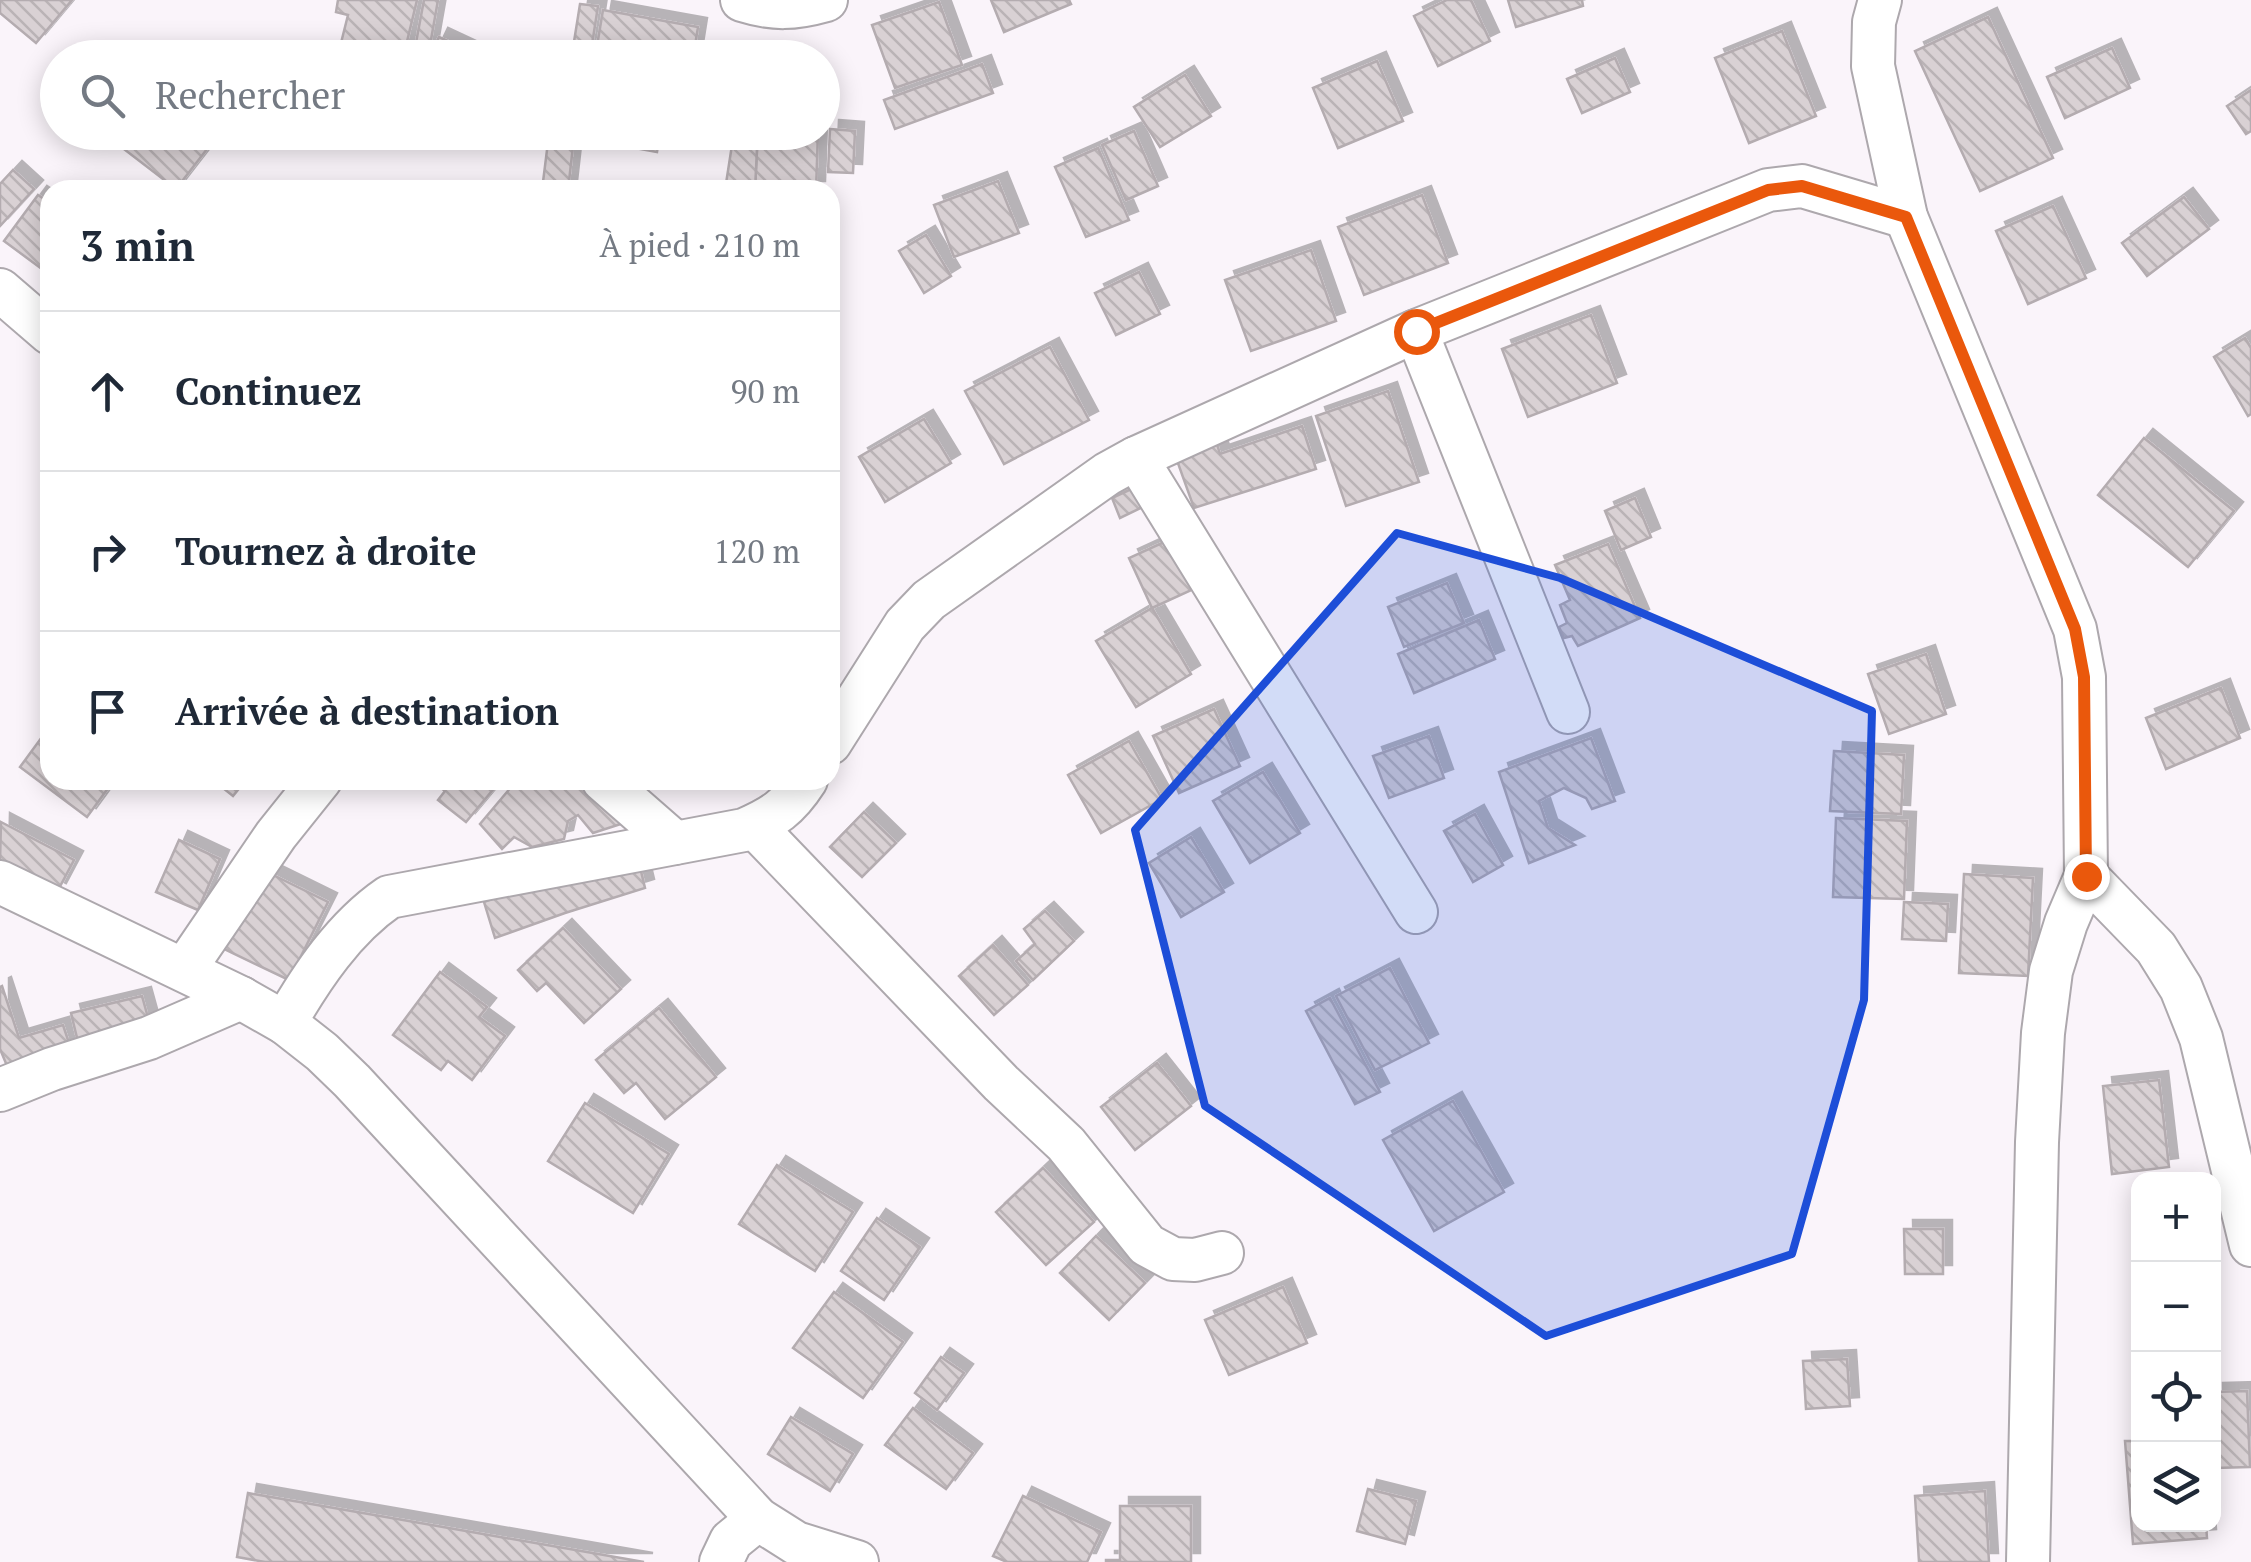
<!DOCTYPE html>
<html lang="fr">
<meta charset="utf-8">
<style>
:root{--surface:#fff;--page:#f2f2f3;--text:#1f2937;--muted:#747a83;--line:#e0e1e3}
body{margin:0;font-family:"PT Serif",serif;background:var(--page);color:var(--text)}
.controls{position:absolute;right:30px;bottom:30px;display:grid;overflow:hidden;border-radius:20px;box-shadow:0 5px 25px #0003}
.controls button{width:90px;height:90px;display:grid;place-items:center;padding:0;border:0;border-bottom:2px solid var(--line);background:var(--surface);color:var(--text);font:50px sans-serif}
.stop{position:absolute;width:30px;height:30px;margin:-22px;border:8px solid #ea580c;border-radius:50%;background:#fff}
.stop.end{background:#ea580c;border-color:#fff;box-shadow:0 2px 10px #0008}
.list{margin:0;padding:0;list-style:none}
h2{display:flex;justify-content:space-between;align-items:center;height:130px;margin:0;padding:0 40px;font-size:42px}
h2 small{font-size:32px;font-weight:400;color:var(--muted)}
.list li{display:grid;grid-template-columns:65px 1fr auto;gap:30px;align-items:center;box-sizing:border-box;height:160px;padding:0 40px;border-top:2px solid var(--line)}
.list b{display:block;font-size:38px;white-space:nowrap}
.list em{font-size:32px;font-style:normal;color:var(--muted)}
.icon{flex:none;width:55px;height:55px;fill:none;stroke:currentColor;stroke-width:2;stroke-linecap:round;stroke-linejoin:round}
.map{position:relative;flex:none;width:2251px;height:1562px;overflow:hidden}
.search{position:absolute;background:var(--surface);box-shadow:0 5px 25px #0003;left:40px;top:40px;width:800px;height:110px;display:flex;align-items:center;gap:25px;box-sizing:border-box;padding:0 35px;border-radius:55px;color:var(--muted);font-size:38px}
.panel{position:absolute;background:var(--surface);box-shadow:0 5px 25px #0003;left:40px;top:180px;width:800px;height:610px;border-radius:30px}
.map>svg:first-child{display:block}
</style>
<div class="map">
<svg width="2251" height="1562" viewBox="0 0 2251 1562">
<defs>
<pattern id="building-back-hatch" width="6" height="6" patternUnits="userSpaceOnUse" patternTransform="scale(2.5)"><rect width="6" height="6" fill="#d9d1d4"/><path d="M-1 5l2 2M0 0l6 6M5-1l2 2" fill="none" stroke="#bab3b6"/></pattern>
<filter id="shadow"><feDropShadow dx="9" dy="-9" stdDeviation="0" flood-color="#0004"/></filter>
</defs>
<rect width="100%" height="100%" fill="#faf4fa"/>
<!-- building -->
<g fill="url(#building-back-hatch)" stroke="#b4acb0" stroke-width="2.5" filter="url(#shadow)">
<path d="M0 0H72L36 43 0 13Z"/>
<path d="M338 0H417L403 58 341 43 348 15 336 12Z"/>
<path d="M424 0H438L429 51 415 48Z"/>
<path d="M991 0H1069L1071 4 1004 32Z"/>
<path d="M1447 0H1471L1490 41 1438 66 1414 16Z"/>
<path d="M1508 0H1582L1583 6 1516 27Z"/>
<path d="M939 2 962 65 895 88 872 25Z"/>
<path d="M580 4 598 6 591 51 573 48Z"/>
<path d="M603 10 698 27 693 58H595Z"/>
<path d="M1988 17 2053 158 1980 191 1915 51Z"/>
<path d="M1782 31 1816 116 1749 143 1715 58Z"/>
<path d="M439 37 484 58H429Z"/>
<path d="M2112 48 2130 88 2065 118 2047 77Z"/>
<path d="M1615 58 1630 92 1582 113 1567 79Z"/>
<path d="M1377 61 1403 121 1338 148 1313 88Z"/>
<path d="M982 64 993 93 895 129 884 100Z"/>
<path d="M1185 75 1211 116 1160 147 1134 107Z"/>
<path d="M2251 90V131L2246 134 2227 106Z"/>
<path d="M830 129 855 131 853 173 828 172Z"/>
<path d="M1134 131 1158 186 1126 200 1102 145Z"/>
<path d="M204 132 214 140 176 189 103 133Z"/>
<path d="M581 132H660L657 152 580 138Z"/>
<path d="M758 132H818L816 190H755Z"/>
<path d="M548 142 573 146 568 190H542Z"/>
<path d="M732 145 757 148 755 190H725Z"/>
<path d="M1098 148 1129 220 1086 237 1055 167Z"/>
<path d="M13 170 34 189 0 226V184Z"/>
<path d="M998 181 1019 233 954 257 934 205Z"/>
<path d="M38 195 50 203V275L4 241Z"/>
<path d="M1422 195 1448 263 1364 295 1338 227Z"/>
<path d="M2184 197 2209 229 2147 276 2122 243Z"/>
<path d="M2053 206 2086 278 2028 304 1996 231Z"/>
<path d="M926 235 951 276 924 293 899 251Z"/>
<path d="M1311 250 1336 321 1251 351 1225 280Z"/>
<path d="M1139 272 1160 314 1116 335 1095 293Z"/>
<path d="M1591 315 1617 383 1528 417 1502 349Z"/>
<path d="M2245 338 2251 348V414L2248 416 2214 357Z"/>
<path d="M1050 347 1089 420 1004 464 965 391Z"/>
<path d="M1388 391 1419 482 1346 506 1316 416Z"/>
<path d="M924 419 951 463 885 502 859 457Z"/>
<path d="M1302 426 1316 469 1194 508 1174 452 1215 438 1220 454Z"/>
<path d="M2144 438 2234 511 2188 567 2098 495Z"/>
<path d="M1142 484 1151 503 1120 518 1112 498Z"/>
<path d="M1635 498 1651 537 1621 550 1605 511Z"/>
<path d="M1173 538 1196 588 1152 608 1129 558Z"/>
<path d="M1608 544 1640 618 1578 646 1572 636 1564 638 1559 627 1567 623 1560 605 1570 600 1555 565Z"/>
<path d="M1447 583 1464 623 1404 647 1388 607Z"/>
<path d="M1152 608 1191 674 1136 707 1096 641Z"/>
<path d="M1479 620 1495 659 1414 693 1398 654Z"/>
<path d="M1926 654 1946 714 1889 734 1868 674Z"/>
<path d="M2221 688 2240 738 2166 769 2146 718Z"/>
<path d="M1214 709 1240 766 1179 793 1153 736Z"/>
<path d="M50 726V780H114L87 817 20 767Z"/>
<path d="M1429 736 1444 778 1389 798 1373 756Z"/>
<path d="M1591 738 1615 801 1592 809 1586 798 1564 788 1539 801 1548 828 1575 845 1529 863 1499 772Z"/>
<path d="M1129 741 1162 799 1101 833 1068 775Z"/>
<path d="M1834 751 1904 755 1901 814 1830 811Z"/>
<path d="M1263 772 1300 833 1250 863 1213 801Z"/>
<path d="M213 780H246L233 796Z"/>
<path d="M431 780H501L466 822 438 800 445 791Z"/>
<path d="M517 780H578L630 821 593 833 578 815 568 821 564 839 532 847 514 837 502 849 480 824Z"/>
<path d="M864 812 896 843 862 877 830 847Z"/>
<path d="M1475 814 1503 865 1473 882 1444 831Z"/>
<path d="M1836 818 1907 821 1904 899 1833 897Z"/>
<path d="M1 822 74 860 57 892 0 862Z"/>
<path d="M1191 837 1224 892 1181 917 1149 863Z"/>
<path d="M179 840 220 859 198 910 156 892Z"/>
<path d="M639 863 645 888 565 913 495 938 484 902 540 879Z"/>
<path d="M263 870 328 902 289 980 224 949Z"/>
<path d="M1964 874 2033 878 2028 976 1959 973Z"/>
<path d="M1904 902 1948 904 1946 941 1902 939Z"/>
<path d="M1045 911 1074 941 1033 980 1016 961 1035 944 1024 929Z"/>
<path d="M563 928 621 989 584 1023 546 983 537 991 518 970Z"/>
<path d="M993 945 1028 985 994 1015 959 976Z"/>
<path d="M1390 968 1429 1043 1375 1070 1336 996Z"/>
<path d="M440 972 487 1007 479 1017 505 1036 472 1080 448 1061 441 1070 393 1035Z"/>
<path d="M2 986 19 1038 63 1025 72 1052 10 1073 0 1049V987Z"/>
<path d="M142 996 150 1025 78 1042 71 1013Z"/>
<path d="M1330 998 1380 1092 1355 1104 1306 1011Z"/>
<path d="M659 1008 716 1077 665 1119 636 1083 624 1093 596 1060Z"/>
<path d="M1157 1063 1191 1106 1135 1150 1101 1107Z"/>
<path d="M2159 1080 2169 1167 2112 1174 2103 1086Z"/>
<path d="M1453 1101 1504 1192 1434 1231 1383 1140Z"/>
<path d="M585 1103 669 1154 633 1213 548 1161Z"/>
<path d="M777 1165 853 1212 815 1271 739 1224Z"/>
<path d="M1043 1168 1094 1222 1046 1265 996 1212Z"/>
<path d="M877 1218 920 1247 884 1300 841 1271Z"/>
<path d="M1904 1229H1943V1274H1905Z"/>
<path d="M1096 1236 1145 1283 1109 1320 1060 1273Z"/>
<path d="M1283 1287 1307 1343 1229 1375 1205 1320Z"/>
<path d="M834 1292 903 1342 863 1398 793 1348Z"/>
<path d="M941 1357 964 1373 937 1410 915 1393Z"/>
<path d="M1847 1359 1850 1406 1806 1409 1803 1361Z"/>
<path d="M2247 1391 2250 1467 2215 1468 2214 1392Z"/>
<path d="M913 1408 973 1453 946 1489 885 1445Z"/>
<path d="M791 1417 853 1454 830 1491 768 1454Z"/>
<path d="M2125 1441H2138V1524H2206L2207 1538 2133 1544Z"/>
<path d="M1368 1489 1416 1501 1405 1544 1357 1531Z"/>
<path d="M1985 1491 1989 1562H1919L1915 1496Z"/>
<path d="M248 1493 644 1562H265L237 1557Z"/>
<path d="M1023 1496 1101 1532 1087 1562H1007L993 1556Z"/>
<path d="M1120 1506H1191V1562H1106V1560H1120Z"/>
</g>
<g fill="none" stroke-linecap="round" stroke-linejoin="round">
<!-- street casing -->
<g stroke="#ada8ad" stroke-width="46">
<g id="street">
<path d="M742 0C774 10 794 9 826 0"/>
<path d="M1880 0 1874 22 1873 66 1906 217 2075 629 2084 677 2086 876 2066 923 2051 971 2043 1033 2037 1142 2028 1562"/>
<path d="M0 290 50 333"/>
<path d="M1416 331 1568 712"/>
<path d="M1136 458 1416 912"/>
<path d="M830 743 905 625 929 600 1107 474 1136 458 1416 331 1768 190 1802 186 1906 217"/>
<path d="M603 780 675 843"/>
<path d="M806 780C788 808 774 817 744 830L389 897C344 928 312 976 285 1023L322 1052 352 1081 758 1519 796 1543 857 1562"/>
<path d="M754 826 1001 1083 1066 1144 1147 1245 1173 1259 1195 1260 1222 1253"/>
<path d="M2086 876 2156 948 2181 988 2201 1038 2251 1245"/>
<path d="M0 882 241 998 285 1023"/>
<path d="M184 970 276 835 320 780"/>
<path d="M0 1090 52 1069 149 1038 241 998"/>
<path d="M721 1562 731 1541 758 1519"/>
</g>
</g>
<!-- street -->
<use href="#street" stroke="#fff" stroke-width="42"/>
</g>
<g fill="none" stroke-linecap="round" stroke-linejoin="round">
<!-- route -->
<path stroke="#ea580c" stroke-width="12" d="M1416 331 1768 190 1802 186 1906 217 2075 629 2084 677 2086 876"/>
</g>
<!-- marked area -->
<path fill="#1d4ed8" fill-opacity="0.2" stroke="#1d4ed8" stroke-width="8" stroke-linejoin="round" d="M1397 533 1560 578 1872 711 1864 1000 1792 1254 1546 1336 1205 1106 1135 830Z"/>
</svg>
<div class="controls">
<button>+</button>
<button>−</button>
<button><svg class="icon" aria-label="locate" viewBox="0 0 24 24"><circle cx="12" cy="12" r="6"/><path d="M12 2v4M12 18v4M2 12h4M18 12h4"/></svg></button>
<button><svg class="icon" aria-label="layers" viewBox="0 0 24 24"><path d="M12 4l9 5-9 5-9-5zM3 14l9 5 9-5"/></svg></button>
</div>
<div class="stop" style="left:1416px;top:331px"></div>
<div class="stop end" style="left:2086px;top:876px"></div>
<div class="search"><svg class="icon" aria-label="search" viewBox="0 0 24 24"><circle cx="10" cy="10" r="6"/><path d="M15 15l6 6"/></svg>Rechercher</div>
<section class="panel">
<h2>3 min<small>À pied · 210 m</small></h2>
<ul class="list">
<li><svg class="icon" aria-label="ahead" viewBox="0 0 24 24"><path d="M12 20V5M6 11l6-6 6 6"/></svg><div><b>Continuez</b></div><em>90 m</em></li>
<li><svg class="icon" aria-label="right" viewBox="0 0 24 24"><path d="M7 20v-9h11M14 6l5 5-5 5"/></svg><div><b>Tournez à droite</b></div><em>120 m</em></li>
<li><svg class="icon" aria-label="arrive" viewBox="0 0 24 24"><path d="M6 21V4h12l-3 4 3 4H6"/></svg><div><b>Arrivée à destination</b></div></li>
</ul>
</section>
</div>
